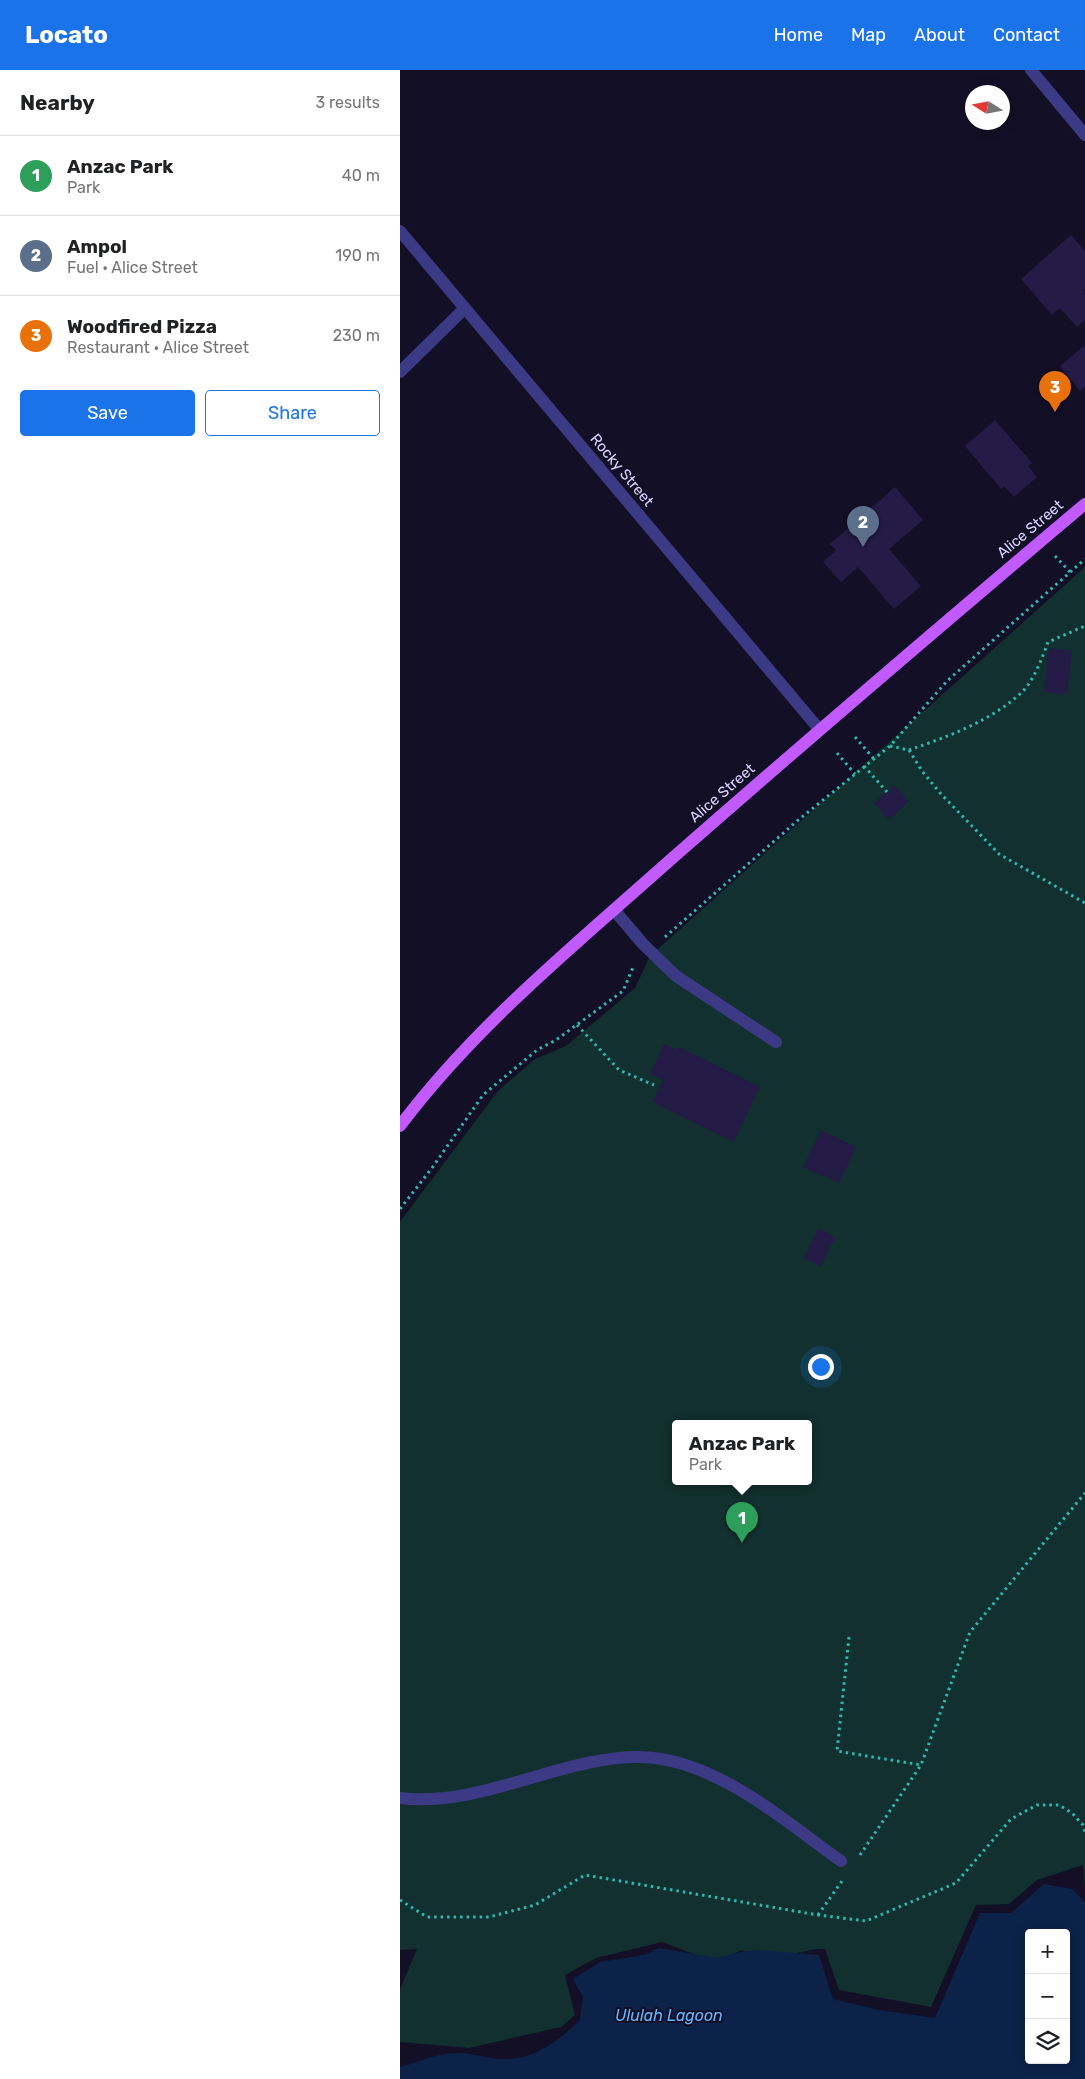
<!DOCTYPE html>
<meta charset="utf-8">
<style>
:root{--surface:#fff;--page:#f2f2f2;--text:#202124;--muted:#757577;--line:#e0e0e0;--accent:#1a73e8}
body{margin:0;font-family:Rubik,sans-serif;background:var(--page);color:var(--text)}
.controls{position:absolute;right:15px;bottom:15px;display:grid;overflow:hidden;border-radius:5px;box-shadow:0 2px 12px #0003}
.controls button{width:45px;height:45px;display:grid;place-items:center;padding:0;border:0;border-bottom:1px solid var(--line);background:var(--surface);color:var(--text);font:25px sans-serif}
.compass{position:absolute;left:565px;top:15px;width:45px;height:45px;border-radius:50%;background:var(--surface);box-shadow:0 2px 12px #0003;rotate:281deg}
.you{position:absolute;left:420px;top:1296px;width:18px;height:18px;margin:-12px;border:4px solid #fff;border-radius:50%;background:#1a73e8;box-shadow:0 0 0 8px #1a73e833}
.badge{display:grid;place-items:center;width:32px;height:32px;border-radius:50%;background:var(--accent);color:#fff;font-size:16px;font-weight:700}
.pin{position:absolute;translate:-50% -41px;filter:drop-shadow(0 1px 2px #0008)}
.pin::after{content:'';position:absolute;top:26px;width:18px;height:15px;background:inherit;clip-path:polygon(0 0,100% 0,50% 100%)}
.popup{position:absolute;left:272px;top:1350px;width:140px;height:65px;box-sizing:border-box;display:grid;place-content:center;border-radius:5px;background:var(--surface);filter:drop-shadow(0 1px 4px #0005);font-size:16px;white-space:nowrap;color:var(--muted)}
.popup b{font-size:19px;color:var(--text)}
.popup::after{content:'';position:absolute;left:50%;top:100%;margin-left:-10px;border:10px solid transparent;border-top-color:var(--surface)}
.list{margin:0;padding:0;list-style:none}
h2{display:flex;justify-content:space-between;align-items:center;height:65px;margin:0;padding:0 20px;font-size:21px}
h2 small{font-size:16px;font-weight:400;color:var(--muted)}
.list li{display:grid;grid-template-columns:32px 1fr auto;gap:15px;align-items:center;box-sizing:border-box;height:80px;padding:0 20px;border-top:1px solid var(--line)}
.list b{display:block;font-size:19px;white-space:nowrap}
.list p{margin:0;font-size:16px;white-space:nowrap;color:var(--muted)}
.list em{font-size:16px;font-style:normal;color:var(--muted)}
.actions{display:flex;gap:10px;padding:15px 20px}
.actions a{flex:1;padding:11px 0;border:1px solid var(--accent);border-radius:5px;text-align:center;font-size:18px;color:var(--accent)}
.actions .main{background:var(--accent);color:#fff}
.icon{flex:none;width:28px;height:28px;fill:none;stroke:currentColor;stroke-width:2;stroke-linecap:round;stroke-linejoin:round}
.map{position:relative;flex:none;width:685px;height:2009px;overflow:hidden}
header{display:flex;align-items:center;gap:30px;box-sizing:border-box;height:70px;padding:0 25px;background:var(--accent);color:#fff}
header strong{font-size:24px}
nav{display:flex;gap:28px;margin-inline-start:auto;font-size:18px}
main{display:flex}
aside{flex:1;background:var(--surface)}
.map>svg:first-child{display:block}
</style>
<header>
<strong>Locato</strong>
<nav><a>Home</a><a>Map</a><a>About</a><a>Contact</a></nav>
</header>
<main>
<aside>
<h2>Nearby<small>3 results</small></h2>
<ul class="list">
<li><span class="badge" style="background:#2e9e5b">1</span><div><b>Anzac Park</b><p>Park</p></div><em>40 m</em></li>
<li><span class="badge" style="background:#5c6f8a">2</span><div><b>Ampol</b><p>Fuel · Alice Street</p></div><em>190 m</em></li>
<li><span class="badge" style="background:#e8710a">3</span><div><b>Woodfired Pizza</b><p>Restaurant · Alice Street</p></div><em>230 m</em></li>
</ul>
<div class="actions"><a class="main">Save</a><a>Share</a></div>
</aside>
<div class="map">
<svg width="685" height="2009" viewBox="0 0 685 2009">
<rect width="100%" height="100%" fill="#130f26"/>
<!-- green -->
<path fill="#12302f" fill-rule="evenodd" d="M685 497V1818L683 1795 637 1810 609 1834 576 1835 531 1937 439 1920 425 1879H416L363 1890 342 1880 315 1892 262 1872 196 1888 165 1905 175 1945 161 1957 69 1978 0 1972V1919L17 1879 0 1880V1152L98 1021 135 989 166 976 235 918 250 886ZM276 1354H408V1412H276Z"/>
<!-- water -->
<path fill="#0c2248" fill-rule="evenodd" d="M644 1814 672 1819 685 1832V2009H0V1997C20 1992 38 1982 59 1983 75 1983 91 1990 108 1989 135 1989 162 1968 180 1950L183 1927 173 1909 200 1892 244 1885 259 1878 318 1888 340 1882 359 1880 419 1885 433 1929 479 1940 535 1948 580 1843H611ZM629 1863H666V1990H629Z"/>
<!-- building -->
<g fill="#241b47">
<path d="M671 165 685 181V219L683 220 685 223V250L677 257 660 238 652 245 621 209Z"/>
<path d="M685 275V317L680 321 660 296Z"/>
<path d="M595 350 632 393 628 396 637 407 614 427 604 416 601 419 565 376Z"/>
<path d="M495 417 523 450 489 479 521 516 494 539 458 497 441 512 423 492 436 480 430 474Z"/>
<path d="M649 578 672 581 667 624 644 622Z"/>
<path d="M494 715 509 731 489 750 474 733Z"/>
<path d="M264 974 277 980 279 977 360 1017 334 1072 253 1032 263 1010 250 1004Z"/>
<path d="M421 1060 456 1077 439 1113 403 1097Z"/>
<path d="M418 1158 435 1167 421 1196 404 1188Z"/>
</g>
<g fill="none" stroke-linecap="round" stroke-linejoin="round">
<!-- path -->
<g stroke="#2fb8b0" stroke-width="3" stroke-dasharray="2.5 4" stroke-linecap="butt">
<path d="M655 486 670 502"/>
<path d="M455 667 474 689"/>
<path d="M490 676 509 680 522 701 541 724 599 784 685 833"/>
<path d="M509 680C547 667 591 651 621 623 634 611 642 588 648 572L685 556"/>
<path d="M437 683 455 704"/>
<path d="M464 696 487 722"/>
<path d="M265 867 397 751 490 676 547 611 685 489"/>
<path d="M177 955 219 1000 254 1015"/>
<path d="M0 1139 32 1098 83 1025 137 980 156 970 223 921 234 895"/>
<path d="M449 1567 437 1681 521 1695"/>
<path d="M460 1785 521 1695 570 1562 685 1423"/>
<path d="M0 1830 27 1847H89L135 1835 185 1805 418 1845 466 1851 556 1813 611 1749 637 1735H659L672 1743 683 1755 685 1762"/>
<path d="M418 1845 442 1811"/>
</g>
<!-- service -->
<g stroke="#3d3a85" stroke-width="12">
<path d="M0 302 64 239"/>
<path d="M214 840 243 874 276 906 376 972"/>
<path d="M0 1728C48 1734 96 1718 141 1705 173 1696 205 1687 238 1687 313 1687 383 1750 441 1791"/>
</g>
<!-- minor -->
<g stroke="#3d3a85" stroke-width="12">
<path d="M631 0 685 65"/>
<path d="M0 161 419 659"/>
</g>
<!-- primary -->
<path stroke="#c25bff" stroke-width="12" d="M0 1056C75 956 175 875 268 792 406 671 545 552 685 434"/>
</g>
<g text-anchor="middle" stroke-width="4" stroke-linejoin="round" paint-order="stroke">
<!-- street labels -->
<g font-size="15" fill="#d9d4ff" stroke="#130f26">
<text transform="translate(222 400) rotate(50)" y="5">Rocky Street</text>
<text transform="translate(630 459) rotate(-40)" y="5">Alice Street</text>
<text transform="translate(322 723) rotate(-41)" y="5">Alice Street</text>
</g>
<!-- water labels -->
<g font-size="16" font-style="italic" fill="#62b6ff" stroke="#130f26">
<text x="269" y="1951">Ululah Lagoon</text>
</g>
</g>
</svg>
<div class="controls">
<button>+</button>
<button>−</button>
<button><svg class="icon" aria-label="layers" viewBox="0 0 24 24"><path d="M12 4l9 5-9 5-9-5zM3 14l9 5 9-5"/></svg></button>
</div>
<svg class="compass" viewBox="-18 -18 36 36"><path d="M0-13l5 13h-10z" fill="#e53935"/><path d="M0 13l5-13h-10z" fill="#757577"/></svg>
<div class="you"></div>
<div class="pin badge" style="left:342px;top:1473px;background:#2e9e5b">1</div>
<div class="popup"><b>Anzac Park</b>Park</div>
<div class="pin badge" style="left:463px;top:477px;background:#5c6f8a">2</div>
<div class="pin badge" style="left:655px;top:342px;background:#e8710a">3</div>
</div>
</main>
